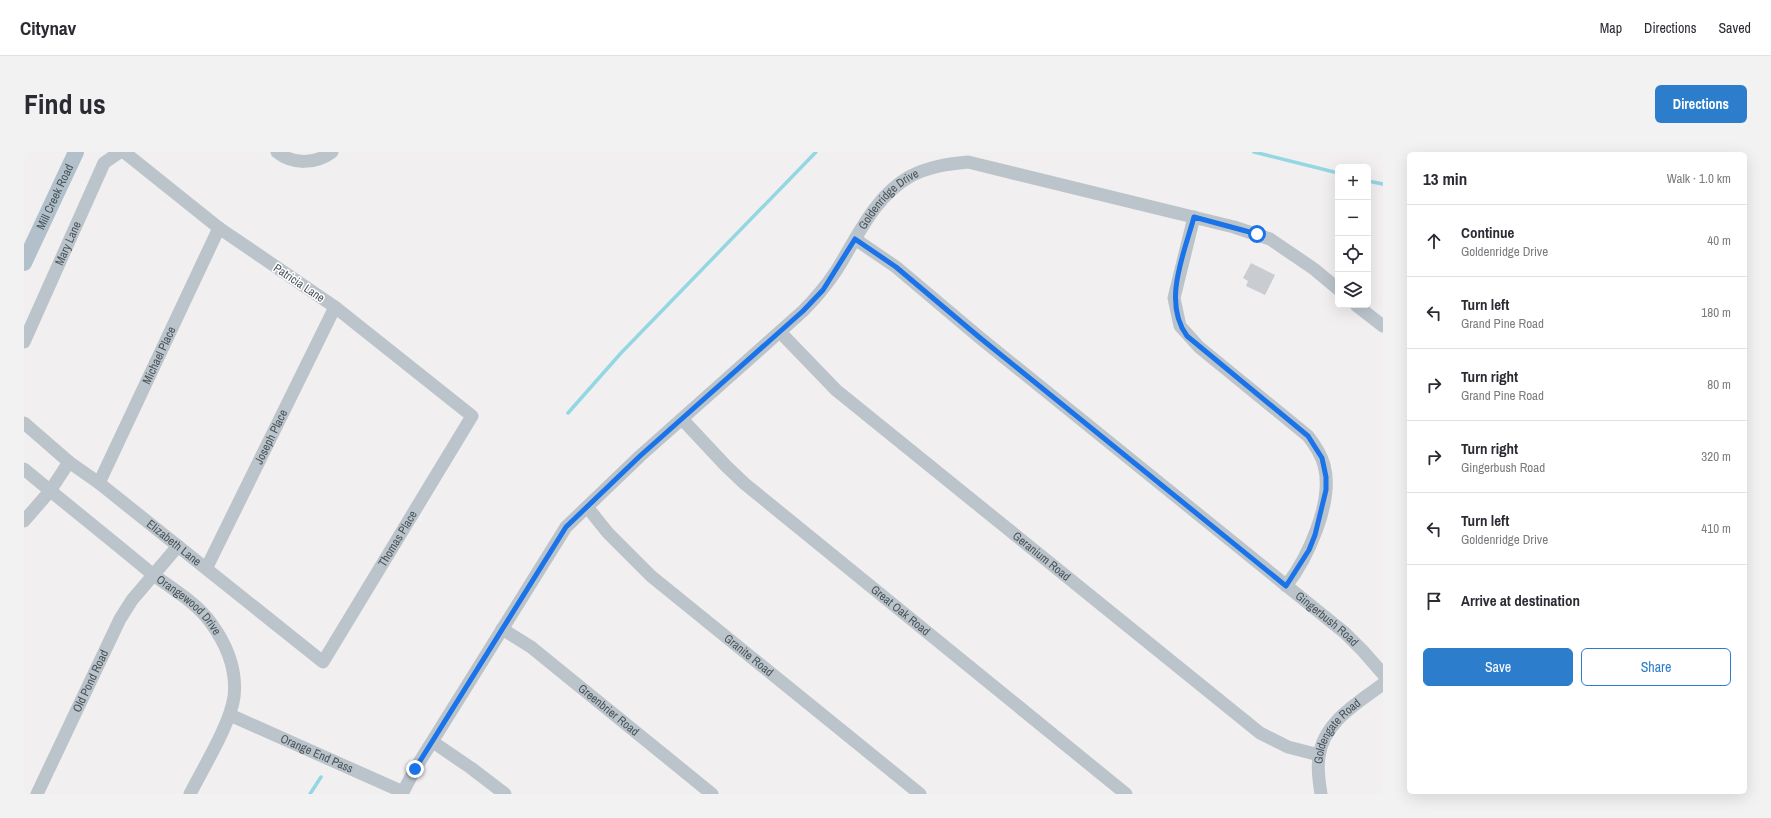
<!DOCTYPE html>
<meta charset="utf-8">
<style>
:root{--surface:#fff;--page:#f2f2f3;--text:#2b2b33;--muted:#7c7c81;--line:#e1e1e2;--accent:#2c7ecd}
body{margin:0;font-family:"Archivo Narrow",sans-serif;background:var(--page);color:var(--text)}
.controls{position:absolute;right:12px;top:12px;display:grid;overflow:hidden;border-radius:6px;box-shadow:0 4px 16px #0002}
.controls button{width:36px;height:36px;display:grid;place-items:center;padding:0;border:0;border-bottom:1px solid var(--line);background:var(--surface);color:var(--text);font:20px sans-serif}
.stop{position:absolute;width:12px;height:12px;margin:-9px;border:3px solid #1a73e8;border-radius:50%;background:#fff}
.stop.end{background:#1a73e8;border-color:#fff;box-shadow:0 1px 4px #0008}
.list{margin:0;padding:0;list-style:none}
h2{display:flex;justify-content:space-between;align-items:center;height:52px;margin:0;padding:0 16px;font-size:17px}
h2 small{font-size:13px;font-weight:400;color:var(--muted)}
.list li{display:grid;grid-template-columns:26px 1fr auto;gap:12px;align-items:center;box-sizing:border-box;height:72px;padding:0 16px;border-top:1px solid var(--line)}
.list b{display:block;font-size:15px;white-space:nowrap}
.list p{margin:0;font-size:13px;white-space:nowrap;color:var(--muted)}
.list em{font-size:13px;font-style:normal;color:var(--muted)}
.actions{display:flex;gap:8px;padding:12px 16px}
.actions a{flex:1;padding:9px 0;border:1px solid var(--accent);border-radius:6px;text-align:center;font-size:14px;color:var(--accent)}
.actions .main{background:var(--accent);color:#fff}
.icon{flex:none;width:22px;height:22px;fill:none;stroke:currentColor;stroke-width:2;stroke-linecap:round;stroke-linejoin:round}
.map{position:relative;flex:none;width:1359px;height:642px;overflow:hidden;border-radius:6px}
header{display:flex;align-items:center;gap:24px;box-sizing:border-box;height:56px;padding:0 20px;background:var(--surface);border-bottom:1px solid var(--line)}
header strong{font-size:19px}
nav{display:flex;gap:22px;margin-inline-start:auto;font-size:14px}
.intro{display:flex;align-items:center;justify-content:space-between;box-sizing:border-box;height:96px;padding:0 24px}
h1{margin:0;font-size:28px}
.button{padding:10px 18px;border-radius:6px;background:var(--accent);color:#fff;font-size:14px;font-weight:700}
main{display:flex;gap:24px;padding:0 24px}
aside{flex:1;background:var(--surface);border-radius:6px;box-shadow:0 4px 16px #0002}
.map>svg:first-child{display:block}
</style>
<header>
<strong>Citynav</strong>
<nav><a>Map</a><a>Directions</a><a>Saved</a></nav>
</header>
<div class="intro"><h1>Find us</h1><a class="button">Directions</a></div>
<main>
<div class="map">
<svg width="1359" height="642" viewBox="0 0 1359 642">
<rect width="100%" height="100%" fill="#f1efef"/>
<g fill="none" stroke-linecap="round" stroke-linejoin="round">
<!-- stream -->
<g stroke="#93d7e2" stroke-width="3.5">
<path d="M1230 0 1314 21"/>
<path d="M1344 29 1359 32"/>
<path d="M544 261 597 201 792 0"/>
<path d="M286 642 297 625"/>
</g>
</g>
<!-- building -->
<path fill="#c9ccd1" d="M1227 111 1251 123 1241 143 1222 134 1224 129 1219 126Z"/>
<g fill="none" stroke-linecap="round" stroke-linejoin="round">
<!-- minor -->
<g stroke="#bbc4ca" stroke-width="13">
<path d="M253 0C269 13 292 12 308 0"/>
<path d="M1170 65 1150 146 1156 174 1175 195 1284 284C1291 293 1297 302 1300 313 1310 349 1284 406 1262 434"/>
<path id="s1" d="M831 87 872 115 955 185 1321 481 1339 499 1359 522"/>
<path d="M1332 153 1359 174"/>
<path id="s2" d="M756 180 812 238 1236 581 1264 595 1295 603"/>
<path id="s3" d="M0 190 80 11 96 0"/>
<path id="s4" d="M658 267 702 314 721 332 1102 642"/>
<path id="s5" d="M0 271 45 310 75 331 299 510 448 264 311 155 195 76 100 0"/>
<path id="s6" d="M0 317C42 352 85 386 127 421 148 437 172 450 187 471 203 493 213 519 210 545 206 573 179 616 166 642"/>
<path id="s7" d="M75 331 195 76"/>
<path id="s8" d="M563 355 584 381 627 424 896 642"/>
<path d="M0 369 26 339 45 310"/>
<path id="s9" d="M183 415 311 155"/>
<path id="s10" d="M478 477 507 495 688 642"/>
<path id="s11" d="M206 563 379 640"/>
<path d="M409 590 447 616 481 642"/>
<path id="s12" d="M13 642 96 467 108 448 154 394"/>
<path id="s13" d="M378 642 391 617 542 375 616 304 779 159C792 146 802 134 812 119 833 86 850 45 885 25 903 15 923 12 944 10L1210 75 1246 87 1290 117 1314 137"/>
<path id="s14" d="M1297 642C1295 630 1293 617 1295 605 1299 570 1334 551 1359 532"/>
</g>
<!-- major -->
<path stroke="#b1c0ca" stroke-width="16" id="s15" d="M0 111 52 0"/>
</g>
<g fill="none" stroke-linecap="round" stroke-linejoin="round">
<!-- route -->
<path stroke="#1a73e8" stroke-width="5" d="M391 617 542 375 616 304 779 159 799 138 831 87 872 115 955 185 1262 434 1285 398 1291 383 1302 338V325L1298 306 1284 284 1163 184C1138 150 1160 102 1170 65L1233 82"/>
</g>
<g text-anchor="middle" stroke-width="3" stroke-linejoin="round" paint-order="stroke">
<!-- street labels -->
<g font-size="12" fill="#49535a" stroke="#fff">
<text dy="4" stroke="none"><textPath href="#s15" startOffset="73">Mill Creek Road</textPath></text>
<text dy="4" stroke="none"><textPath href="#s13" startOffset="776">Goldenridge Drive</textPath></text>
<text dy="4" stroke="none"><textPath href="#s3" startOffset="108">Mary Lane</textPath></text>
<text transform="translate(275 131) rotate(34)" y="4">Patricia Lane</text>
<text dy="4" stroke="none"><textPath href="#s7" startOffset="141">Michael Place</textPath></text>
<text dy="4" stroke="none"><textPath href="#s9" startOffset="145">Joseph Place</textPath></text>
<text dy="4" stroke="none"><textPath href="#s5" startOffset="527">Thomas Place</textPath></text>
<text dy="4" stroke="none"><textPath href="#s5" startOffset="192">Elizabeth Lane</textPath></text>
<text dy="4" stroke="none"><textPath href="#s2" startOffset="345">Geranium Road</textPath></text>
<text dy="4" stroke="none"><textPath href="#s6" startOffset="214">Orangewood Drive</textPath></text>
<text dy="4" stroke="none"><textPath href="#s4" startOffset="291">Great Oak Road</textPath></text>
<text dy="4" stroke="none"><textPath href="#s1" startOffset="606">Gingerbush Road</textPath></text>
<text dy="4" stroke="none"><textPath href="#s8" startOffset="220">Granite Road</textPath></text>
<text dy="4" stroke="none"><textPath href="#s12" startOffset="125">Old Pond Road</textPath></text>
<text dy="4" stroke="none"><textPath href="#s10" startOffset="134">Greenbrier Road</textPath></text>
<text dy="4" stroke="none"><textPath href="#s14" startOffset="69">Goldengate Road</textPath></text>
<text dy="4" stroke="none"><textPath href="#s11" startOffset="95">Orange End Pass</textPath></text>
</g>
</g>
</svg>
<div class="controls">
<button>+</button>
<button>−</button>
<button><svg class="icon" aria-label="locate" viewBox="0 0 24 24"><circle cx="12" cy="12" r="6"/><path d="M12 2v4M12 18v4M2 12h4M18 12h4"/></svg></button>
<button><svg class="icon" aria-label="layers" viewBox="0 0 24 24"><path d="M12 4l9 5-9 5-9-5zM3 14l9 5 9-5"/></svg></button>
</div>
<div class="stop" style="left:1233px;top:82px"></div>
<div class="stop end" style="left:391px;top:617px"></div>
</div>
<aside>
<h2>13 min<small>Walk · 1.0 km</small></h2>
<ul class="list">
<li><svg class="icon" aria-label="ahead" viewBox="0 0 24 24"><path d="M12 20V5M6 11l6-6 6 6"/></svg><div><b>Continue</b><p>Goldenridge Drive</p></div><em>40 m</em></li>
<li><svg class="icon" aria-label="left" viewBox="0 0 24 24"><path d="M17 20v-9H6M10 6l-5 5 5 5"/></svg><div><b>Turn left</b><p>Grand Pine Road</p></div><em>180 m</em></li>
<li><svg class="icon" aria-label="right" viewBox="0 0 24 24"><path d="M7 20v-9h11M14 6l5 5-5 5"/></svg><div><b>Turn right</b><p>Grand Pine Road</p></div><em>80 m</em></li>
<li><svg class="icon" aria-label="right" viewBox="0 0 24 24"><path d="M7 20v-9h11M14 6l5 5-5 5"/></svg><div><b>Turn right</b><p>Gingerbush Road</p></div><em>320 m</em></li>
<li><svg class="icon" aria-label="left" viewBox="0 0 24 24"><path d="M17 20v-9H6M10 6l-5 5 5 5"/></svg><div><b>Turn left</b><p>Goldenridge Drive</p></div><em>410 m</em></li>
<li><svg class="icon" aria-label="arrive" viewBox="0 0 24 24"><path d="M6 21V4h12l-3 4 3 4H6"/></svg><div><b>Arrive at destination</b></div></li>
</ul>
<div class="actions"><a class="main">Save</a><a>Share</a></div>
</aside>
</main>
